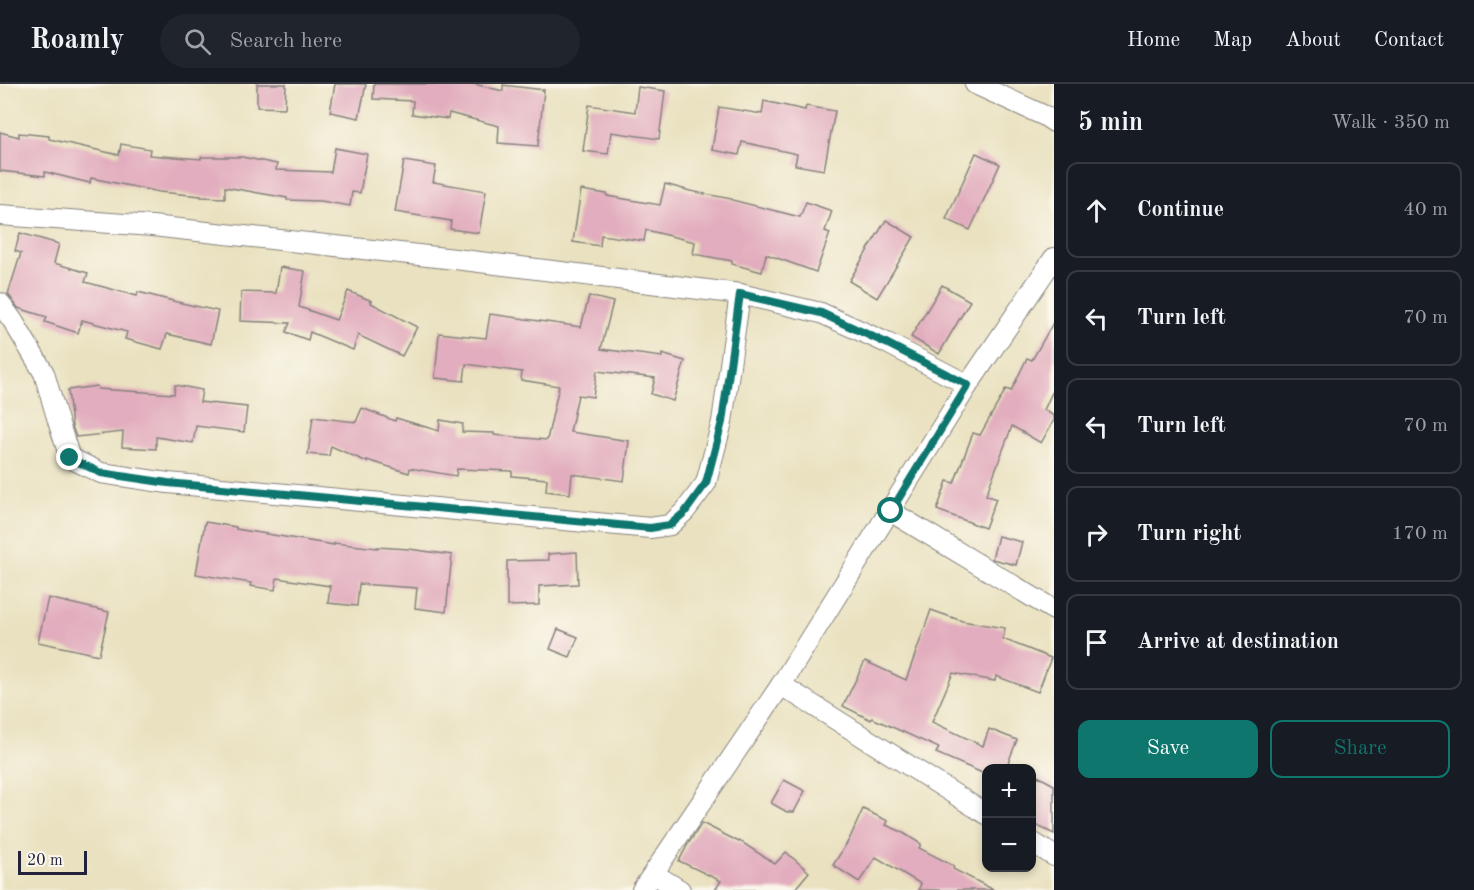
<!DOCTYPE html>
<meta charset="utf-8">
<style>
:root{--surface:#171b24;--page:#20242c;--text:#f1f3f6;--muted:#9ea1a6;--line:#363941;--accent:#0f766e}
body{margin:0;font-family:"Old Standard TT",serif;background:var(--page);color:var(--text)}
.controls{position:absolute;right:18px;bottom:18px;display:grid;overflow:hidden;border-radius:12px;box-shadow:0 3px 9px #0003}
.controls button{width:54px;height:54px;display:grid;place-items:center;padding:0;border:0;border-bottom:2px solid var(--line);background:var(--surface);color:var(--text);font:30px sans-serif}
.scale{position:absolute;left:18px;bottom:15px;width:69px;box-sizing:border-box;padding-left:6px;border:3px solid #22223b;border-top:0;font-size:16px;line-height:21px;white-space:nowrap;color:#22223b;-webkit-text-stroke:4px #fbf7ec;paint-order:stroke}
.stop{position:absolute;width:18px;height:18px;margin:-14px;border:4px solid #0f766e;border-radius:50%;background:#fff}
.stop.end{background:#0f766e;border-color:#fff;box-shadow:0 2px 6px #0008}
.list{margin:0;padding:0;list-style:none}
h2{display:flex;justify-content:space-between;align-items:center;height:78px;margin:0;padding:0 24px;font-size:26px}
h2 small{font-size:20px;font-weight:400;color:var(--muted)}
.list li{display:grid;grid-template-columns:39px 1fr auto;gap:18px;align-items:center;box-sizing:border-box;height:96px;margin:0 12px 12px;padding:0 12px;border:2px solid var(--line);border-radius:12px}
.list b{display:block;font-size:22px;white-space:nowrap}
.list em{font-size:20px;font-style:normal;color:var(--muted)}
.actions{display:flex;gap:12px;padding:18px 24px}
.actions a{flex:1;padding:14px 0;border:2px solid var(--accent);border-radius:12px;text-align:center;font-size:21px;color:var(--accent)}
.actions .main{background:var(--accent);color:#fff}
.icon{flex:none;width:33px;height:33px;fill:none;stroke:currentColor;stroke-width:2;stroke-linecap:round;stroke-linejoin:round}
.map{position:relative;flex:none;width:1054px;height:806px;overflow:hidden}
header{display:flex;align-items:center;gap:36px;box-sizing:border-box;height:84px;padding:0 30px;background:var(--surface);border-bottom:2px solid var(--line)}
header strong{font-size:28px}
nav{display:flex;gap:33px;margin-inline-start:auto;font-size:21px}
.search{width:420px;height:54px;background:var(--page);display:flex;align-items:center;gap:15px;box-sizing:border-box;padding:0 21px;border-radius:33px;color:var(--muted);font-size:22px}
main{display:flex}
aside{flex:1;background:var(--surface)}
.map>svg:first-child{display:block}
</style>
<header>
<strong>Roamly</strong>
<div class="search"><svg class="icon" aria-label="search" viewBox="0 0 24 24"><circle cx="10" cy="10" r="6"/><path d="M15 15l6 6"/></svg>Search here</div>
<nav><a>Home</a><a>Map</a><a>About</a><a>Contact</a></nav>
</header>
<main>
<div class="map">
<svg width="1054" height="806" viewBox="0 0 1054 806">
<rect width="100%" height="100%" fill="#fbf7ec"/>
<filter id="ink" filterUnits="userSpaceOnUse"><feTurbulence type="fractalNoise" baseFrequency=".0167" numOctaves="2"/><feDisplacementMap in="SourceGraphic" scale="12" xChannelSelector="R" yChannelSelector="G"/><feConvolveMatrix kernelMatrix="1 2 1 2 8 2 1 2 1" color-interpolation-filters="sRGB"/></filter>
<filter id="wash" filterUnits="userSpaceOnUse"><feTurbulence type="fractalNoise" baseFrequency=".008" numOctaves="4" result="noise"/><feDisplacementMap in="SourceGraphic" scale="24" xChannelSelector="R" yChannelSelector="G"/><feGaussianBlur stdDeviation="1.35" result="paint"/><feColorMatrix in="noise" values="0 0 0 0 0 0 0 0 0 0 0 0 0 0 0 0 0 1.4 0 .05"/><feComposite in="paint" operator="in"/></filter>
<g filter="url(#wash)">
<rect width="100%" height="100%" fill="#e9e1bf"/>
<g id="blocks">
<!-- building -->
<g fill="#e2adbe">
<path d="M257 0H286L285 24 257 23Z"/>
<path d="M335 0H366L359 34 330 28Z"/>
<path d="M374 0H474L503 7V1L544 6 538 62 498 59 499 42 449 29 448 35 412 30 413 17 373 15Z"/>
<path d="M638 3 665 7 659 55 611 48 608 70 583 67 589 21 635 28Z"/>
<path d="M764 17 805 26 806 22 835 27 824 86 795 81 797 70 742 58 739 71 712 66 719 23 762 30Z"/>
<path d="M0 48 19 53V49L49 52V55L119 71 121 60 150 65 149 71 201 75V73H242L277 80 276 86 331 88 335 64 367 70 360 109 352 108 350 122 321 117 287 116V114L225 103V114L201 113V112L159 108 91 94 90 99 45 88V92L0 87Z"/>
<path d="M976 69 1000 80 970 146 946 135Z"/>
<path d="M404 77 436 82 433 98 486 107 479 149 450 145 451 137 395 128Z"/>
<path d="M665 100 690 107 732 115V116L800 133 806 118 832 127 825 147 830 149 816 188 766 170 762 188 732 180V177L693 170 695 158 646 146 644 157 601 151 600 162 573 158 581 106 607 110V112L660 121Z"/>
<path d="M886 136 914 153 877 214 849 197Z"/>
<path d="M20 149 59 160 54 179 88 189 85 198 137 212 138 208 177 218 218 227 211 260 167 250 162 265 125 255 127 248 82 236 78 249 45 238 47 233 18 224 8 210 21 169 15 167Z"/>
<path d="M280 183 305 187 299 223 336 236 348 207 372 217 371 219 417 243 402 272 358 251 353 266 310 248 308 256 286 248 290 239 240 237 241 208 276 209Z"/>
<path d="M942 201 970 217 939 270 911 253Z"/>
<path d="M589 212 613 218 601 265 662 273V270L685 277 673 317 651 310 655 294 597 287 593 313 578 311 570 348 629 357 624 397 572 390 570 410 546 407 547 395 512 392V387L457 385 456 392 410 384 409 389 367 376V378L331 362 329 372 308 370 313 333 356 338 362 324 395 337 396 334 439 347 440 336 463 340 462 348 494 349V351L547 356 559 302 521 296 522 288 466 280 464 297 435 294 439 249 486 254 490 230 581 243Z"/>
<path d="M1054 237V304L1044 326 1054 332V336L1041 359 1012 342 986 411 996 415 985 444 937 426 947 397 954 399 973 349 980 351 1006 305 1011 307 1027 274 1032 276Z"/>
<path d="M175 301 202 306 200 318 247 323 244 348 196 342 193 359 156 353V365L122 363 123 348 76 353 72 342 68 306 97 302 98 305 174 310Z"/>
<path d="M205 438 236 443V445L334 461V459L377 464V463L409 465 452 471 446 528 415 524 417 504 359 500 357 522 328 519 330 502 277 494 275 506 250 502 251 499 196 490Z"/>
<path d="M998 452 1022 458 1016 481 992 475Z"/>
<path d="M577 468 578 500 539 502V521L507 522V477L549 476 548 470Z"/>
<path d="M48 514 109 528 99 571 38 558Z"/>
<path d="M931 526 962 537 1005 544 1003 555 1051 574 1038 608 996 592 995 597 953 589 932 638 983 662 989 645 1017 656 1006 684H987V691L936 669 939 664 872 634 871 636 843 622 865 577 906 596Z"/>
<path d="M558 545 578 553 570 573 550 565Z"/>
<path d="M1032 689 1054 701V750L1032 739Z"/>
<path d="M784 696 805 707 794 728H787L771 719Z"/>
<path d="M863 725 888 737 886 741 900 747 921 760 919 764 954 782 953 785 994 806H918L921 800 876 773 859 798 833 781 849 756Z"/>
<path d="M702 739 739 758 740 757 775 780 786 768 809 788 794 806H715L721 797 679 777 688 760Z"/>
</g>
</g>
</g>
<g filter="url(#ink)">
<use href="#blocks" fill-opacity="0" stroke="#86827d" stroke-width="1.5"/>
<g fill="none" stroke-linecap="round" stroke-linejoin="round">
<!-- street casing -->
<g stroke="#86827d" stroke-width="22">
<g id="street">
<path d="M975 0 1045 32 1054 38"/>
<path d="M0 131 152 142 455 175 740 210 821 229 887 259 968 301"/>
<path d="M0 219 13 237 44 289 58 337 70 374 101 389 168 399 650 444 670 441 685 427 706 399 722 338 740 210"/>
<path d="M890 427 1054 526"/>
<path d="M781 601 986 730"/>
<path d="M1032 758 1054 772"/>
<path d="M654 790 680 806"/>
<path d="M642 806 781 601 968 301 1054 174"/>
</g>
</g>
<!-- street -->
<use href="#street" stroke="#fff" stroke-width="20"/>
</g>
</g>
<g fill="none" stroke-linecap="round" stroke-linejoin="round" filter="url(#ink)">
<!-- route -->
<path stroke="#0f766e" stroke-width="8" d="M70 374 101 389 168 399 650 444 670 441 685 428 706 399 722 338 740 210 821 229 886 259 968 301 891 427"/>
</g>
</svg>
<div class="controls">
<button>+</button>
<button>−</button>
</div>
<div class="scale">20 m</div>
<div class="stop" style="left:891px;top:427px"></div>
<div class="stop end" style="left:70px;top:374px"></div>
</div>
<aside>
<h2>5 min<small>Walk · 350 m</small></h2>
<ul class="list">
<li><svg class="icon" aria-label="ahead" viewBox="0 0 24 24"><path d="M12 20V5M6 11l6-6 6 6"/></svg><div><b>Continue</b></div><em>40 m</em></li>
<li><svg class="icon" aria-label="left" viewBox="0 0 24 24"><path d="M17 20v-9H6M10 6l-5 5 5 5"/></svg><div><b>Turn left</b></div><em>70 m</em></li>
<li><svg class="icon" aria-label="left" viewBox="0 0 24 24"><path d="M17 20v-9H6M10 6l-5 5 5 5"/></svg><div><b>Turn left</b></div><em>70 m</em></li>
<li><svg class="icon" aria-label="right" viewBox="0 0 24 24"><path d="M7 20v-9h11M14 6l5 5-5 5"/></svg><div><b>Turn right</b></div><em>170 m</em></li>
<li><svg class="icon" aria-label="arrive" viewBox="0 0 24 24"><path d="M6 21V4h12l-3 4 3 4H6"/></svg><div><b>Arrive at destination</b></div></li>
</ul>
<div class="actions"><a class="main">Save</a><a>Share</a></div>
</aside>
</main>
